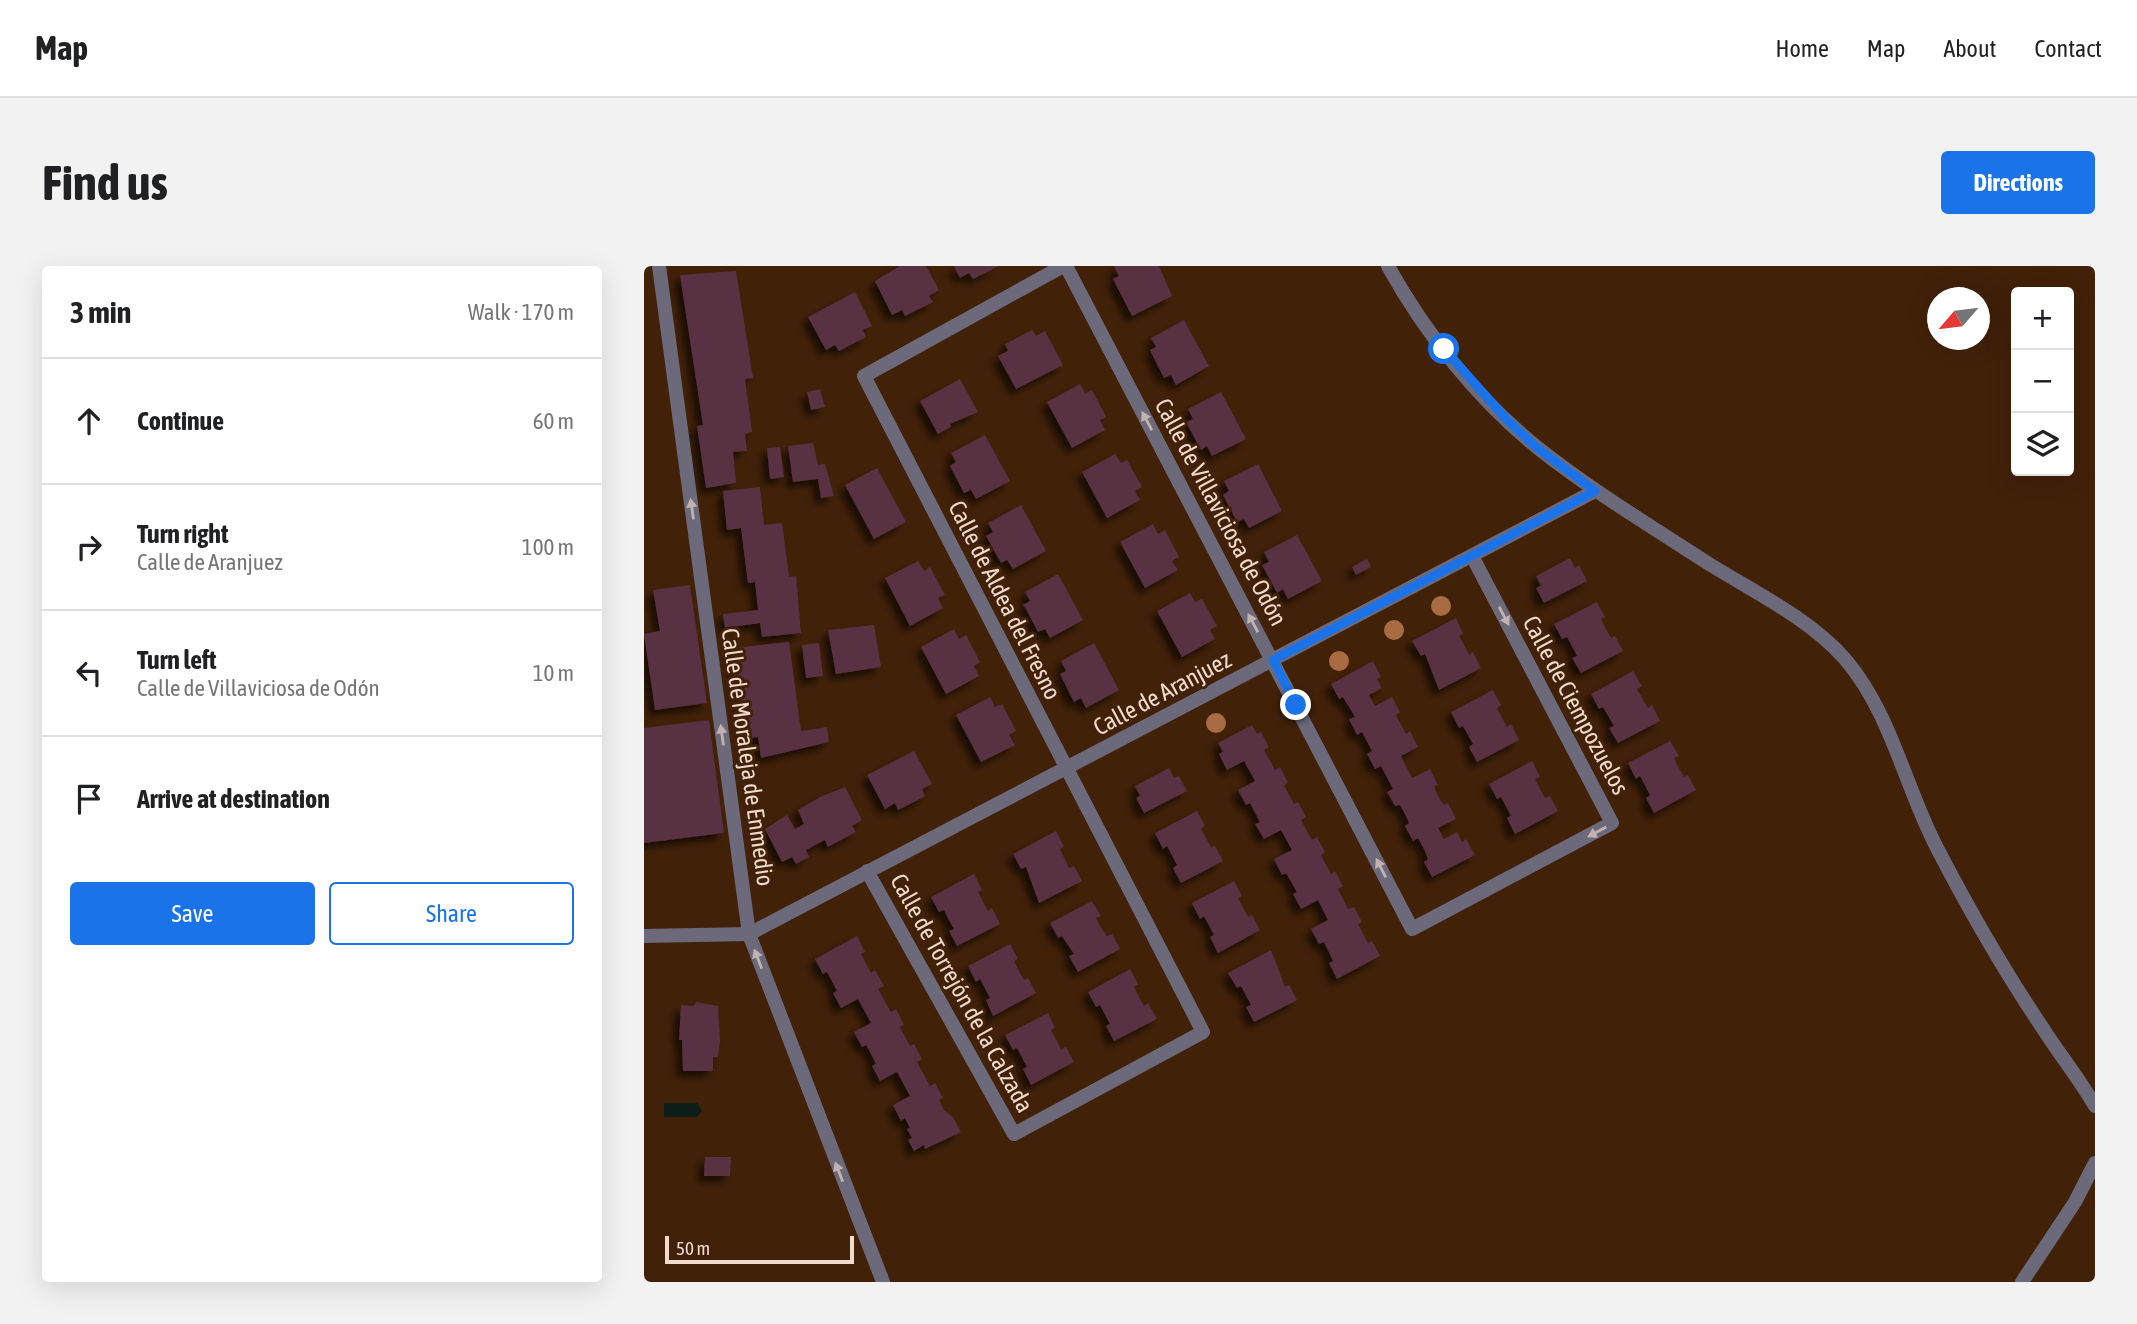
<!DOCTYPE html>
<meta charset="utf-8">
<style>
body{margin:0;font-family:"Asap Condensed",sans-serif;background:#f2f2f2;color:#202124}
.controls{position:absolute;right:21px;top:21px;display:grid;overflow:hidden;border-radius:7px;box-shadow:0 7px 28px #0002}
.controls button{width:63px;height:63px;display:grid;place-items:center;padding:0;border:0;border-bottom:2px solid #e0e0e0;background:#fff;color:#202124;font:35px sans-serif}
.compass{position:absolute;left:1283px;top:21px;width:63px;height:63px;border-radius:50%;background:#fff;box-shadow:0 7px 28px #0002;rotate:242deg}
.scale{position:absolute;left:21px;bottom:18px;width:189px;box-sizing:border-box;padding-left:7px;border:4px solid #f1dbce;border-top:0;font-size:19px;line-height:24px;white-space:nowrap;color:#f1dbce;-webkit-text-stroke:5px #412108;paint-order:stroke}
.stop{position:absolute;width:21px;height:21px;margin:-16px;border:5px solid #1a73e8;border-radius:50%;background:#fff}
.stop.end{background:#1a73e8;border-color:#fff;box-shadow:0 2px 7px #0008}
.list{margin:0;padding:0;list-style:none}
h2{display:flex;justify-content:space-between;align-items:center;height:91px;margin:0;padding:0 28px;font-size:30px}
h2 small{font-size:23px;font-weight:400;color:#757577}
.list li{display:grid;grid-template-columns:46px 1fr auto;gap:21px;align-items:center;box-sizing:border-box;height:126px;padding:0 28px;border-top:2px solid #e0e0e0}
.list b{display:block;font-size:26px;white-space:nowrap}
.list p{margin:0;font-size:23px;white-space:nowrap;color:#757577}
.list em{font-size:23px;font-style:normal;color:#757577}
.actions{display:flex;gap:14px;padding:21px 28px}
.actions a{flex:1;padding:16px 0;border:2px solid #1a73e8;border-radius:7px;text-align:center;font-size:24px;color:#1a73e8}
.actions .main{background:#1a73e8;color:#fff}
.icon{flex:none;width:38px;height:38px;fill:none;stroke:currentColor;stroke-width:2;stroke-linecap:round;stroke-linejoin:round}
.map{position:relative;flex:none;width:1451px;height:1016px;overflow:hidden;border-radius:7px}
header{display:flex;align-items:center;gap:42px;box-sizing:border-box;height:98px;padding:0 35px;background:#fff;border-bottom:2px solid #e0e0e0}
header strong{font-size:33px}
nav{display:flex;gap:38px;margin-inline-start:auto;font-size:24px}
.intro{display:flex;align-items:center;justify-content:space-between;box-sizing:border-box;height:168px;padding:0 42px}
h1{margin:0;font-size:49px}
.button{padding:18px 32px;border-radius:7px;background:#1a73e8;color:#fff;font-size:24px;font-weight:700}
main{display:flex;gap:42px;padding:0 42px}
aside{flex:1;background:#fff;border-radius:7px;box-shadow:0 7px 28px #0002}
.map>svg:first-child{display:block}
.water{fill:#0d1e19}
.building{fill:#583142;filter:url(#shadow)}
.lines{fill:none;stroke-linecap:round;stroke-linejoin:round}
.street{stroke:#6c697b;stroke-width:14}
.tree{fill:#a96c42}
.oneway{fill:#c2b3b1}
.route{stroke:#1a73e8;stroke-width:9}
.labels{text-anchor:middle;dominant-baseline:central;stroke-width:6;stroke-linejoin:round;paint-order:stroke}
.street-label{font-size:24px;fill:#f1dbce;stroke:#412108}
</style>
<header>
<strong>Map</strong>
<nav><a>Home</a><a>Map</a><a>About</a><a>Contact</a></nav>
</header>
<div class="intro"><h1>Find us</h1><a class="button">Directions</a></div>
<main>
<aside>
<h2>3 min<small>Walk · 170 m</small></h2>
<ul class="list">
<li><svg class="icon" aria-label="ahead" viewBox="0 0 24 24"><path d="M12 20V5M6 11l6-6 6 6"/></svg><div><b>Continue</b></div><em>60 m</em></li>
<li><svg class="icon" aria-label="right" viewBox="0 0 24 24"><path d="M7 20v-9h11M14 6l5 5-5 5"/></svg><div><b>Turn right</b><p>Calle de Aranjuez</p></div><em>100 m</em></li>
<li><svg class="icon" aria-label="left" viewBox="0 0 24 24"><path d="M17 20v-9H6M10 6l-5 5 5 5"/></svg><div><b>Turn left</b><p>Calle de Villaviciosa de Odón</p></div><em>10 m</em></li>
<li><svg class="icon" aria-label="arrive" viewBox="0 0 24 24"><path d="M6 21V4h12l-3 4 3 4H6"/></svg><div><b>Arrive at destination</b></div></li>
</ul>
<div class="actions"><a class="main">Save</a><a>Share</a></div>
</aside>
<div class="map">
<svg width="1451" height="1016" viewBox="0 0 1451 1016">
<defs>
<filter id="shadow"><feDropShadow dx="-6" dy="6" stdDeviation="3.5" flood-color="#0009"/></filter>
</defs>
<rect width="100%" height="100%" fill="#412108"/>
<path class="water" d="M 20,837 L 53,837 L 58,845 L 53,851 L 20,851 Z"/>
<g class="building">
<path d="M 256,0 L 282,0 L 295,24 L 285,30 L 289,36 L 261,50 L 258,44 L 248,49 L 231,15 Z"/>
<path d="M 310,0 L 355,0 L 329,13 L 325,7 L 316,12 Z"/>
<path d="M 470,0 L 515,0 L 528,30 L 488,50 L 469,13 L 475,10 Z"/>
<path d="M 92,5 L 109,112 L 101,113 L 108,166 L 101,168 L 103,185 L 89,186 L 92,217 L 62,222 L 53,160 L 59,159 L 36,9 Z"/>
<path d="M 211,26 L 228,60 L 219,64 L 222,71 L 195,85 L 191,79 L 182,84 L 164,51 Z"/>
<path d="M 540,54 L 565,100 L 532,119 L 527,109 L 520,112 L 506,84 L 512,81 L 507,72 Z"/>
<path d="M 388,64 L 392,70 L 401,65 L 419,99 L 372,123 L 354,90 L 364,85 L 361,78 Z"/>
<path d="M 316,113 L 334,146 L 306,158 L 307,161 L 294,168 L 276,135 Z"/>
<path d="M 436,118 L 441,127 L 448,124 L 456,139 L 462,151 L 456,154 L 461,164 L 428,182 L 403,136 Z"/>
<path d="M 176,123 L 181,141 L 167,144 L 163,126 Z"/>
<path d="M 577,126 L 602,173 L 568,190 L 563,180 L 557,184 L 542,156 L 549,153 L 544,143 Z"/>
<path d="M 341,169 L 366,215 L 332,233 L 327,224 L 320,227 L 306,200 L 312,196 L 307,187 Z"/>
<path d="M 169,177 L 174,199 L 181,198 L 190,230 L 177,232 L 174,213 L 149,216 L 144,180 Z"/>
<path d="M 136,181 L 140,211 L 126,213 L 123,182 Z"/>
<path d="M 471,188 L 477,197 L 483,194 L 498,221 L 491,225 L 496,234 L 463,252 L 438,206 Z"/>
<path d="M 614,198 L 638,245 L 605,262 L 600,253 L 593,256 L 579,229 L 585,225 L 580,215 Z"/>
<path d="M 233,202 L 262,256 L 230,273 L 201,219 Z"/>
<path d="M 116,221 L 120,259 L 138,257 L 145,311 L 152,310 L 157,367 L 118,371 L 116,357 L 81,362 L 79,348 L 114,344 L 111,316 L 104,317 L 97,262 L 83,264 L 79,225 Z"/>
<path d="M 377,239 L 402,285 L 369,303 L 363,294 L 357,297 L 342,270 L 349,266 L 344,257 Z"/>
<path d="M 509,258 L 514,268 L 521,264 L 533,287 L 535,291 L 528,295 L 534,304 L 501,322 L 476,276 Z"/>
<path d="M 653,269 L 678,315 L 644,333 L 639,323 L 633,327 L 618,299 L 625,296 L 620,286 Z"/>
<path d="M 926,292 L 931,302 L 935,299 L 943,315 L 900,337 L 892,322 L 897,320 L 892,310 Z"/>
<path d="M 723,293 L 727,301 L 712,309 L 708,301 Z"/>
<path d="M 274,295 L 280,305 L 286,301 L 301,329 L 294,332 L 299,342 L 266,360 L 241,312 Z"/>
<path d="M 414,308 L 439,354 L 406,372 L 401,363 L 394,366 L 382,343 L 379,339 L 386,335 L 381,326 Z"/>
<path d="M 46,319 L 63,437 L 11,444 L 0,368 L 16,365 L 9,324 Z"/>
<path d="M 546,327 L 551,336 L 558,333 L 573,360 L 566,364 L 571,373 L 538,391 L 513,345 Z"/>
<path d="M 953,336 L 961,351 L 957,353 L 962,363 L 967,372 L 971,370 L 979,385 L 937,407 L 928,392 L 933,390 L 928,380 L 923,371 L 918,373 L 910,358 Z"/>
<path d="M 812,352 L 819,368 L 815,370 L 820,379 L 825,389 L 829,386 L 837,402 L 795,424 L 781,388 L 777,390 L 768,375 Z"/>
<path d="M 230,359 L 237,401 L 192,408 L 184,364 Z"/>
<path d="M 310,363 L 315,373 L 322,369 L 336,396 L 330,400 L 335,410 L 302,428 L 277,381 Z"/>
<path d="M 145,376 L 157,465 L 183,461 L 185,476 L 117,492 L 114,471 L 101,473 L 88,382 Z"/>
<path d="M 175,377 L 179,410 L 162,412 L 158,379 Z"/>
<path d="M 450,377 L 475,424 L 442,442 L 437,432 L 430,436 L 416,408 L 422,405 L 417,395 Z"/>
<path d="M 729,395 L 737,411 L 733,413 L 738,422 L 725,429 L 731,440 L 748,431 L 756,446 L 752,449 L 762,468 L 766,465 L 774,481 L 757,490 L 768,512 L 786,503 L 794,519 L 790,520 L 794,530 L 800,539 L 804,537 L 812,553 L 794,562 L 800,573 L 813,566 L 818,576 L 822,573 L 831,589 L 788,611 L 780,596 L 784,593 L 780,583 L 774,572 L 769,575 L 761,560 L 765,557 L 761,548 L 756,539 L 751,540 L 743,526 L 749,523 L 737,500 L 731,503 L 723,488 L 728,485 L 718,466 L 713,469 L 705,453 L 711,451 L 699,431 L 695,433 L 687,418 Z"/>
<path d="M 989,405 L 998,420 L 993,423 L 1004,442 L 1008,439 L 1016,455 L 974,477 L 965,462 L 970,460 L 959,441 L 955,443 L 947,428 Z"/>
<path d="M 849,424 L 857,439 L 853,442 L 863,461 L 867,458 L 875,474 L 833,496 L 825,481 L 829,478 L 819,460 L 815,462 L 807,446 Z"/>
<path d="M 346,431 L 351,441 L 358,438 L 372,465 L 365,469 L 371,479 L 337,496 L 312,449 Z"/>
<path d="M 65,454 L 80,567 L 0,577 L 0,462 Z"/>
<path d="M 608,459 L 613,468 L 617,466 L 625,481 L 620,484 L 631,504 L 636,501 L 644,517 L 640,519 L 650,538 L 654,536 L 662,551 L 657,554 L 668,574 L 673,571 L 681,586 L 677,589 L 687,608 L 691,605 L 699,620 L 694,623 L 704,643 L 710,641 L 718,656 L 714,658 L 724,677 L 728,675 L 736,690 L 693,713 L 685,697 L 689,695 L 680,676 L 675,678 L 667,663 L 684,654 L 674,634 L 657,643 L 649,628 L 653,626 L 642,607 L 638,609 L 630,593 L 648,584 L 637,564 L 620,573 L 611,558 L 616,556 L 606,537 L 602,539 L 594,524 L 611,515 L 600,495 L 583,504 L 575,488 L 579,486 L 574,477 Z"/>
<path d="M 1026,475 L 1035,490 L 1030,492 L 1035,502 L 1040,511 L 1044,509 L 1052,524 L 1010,547 L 1002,532 L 1006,529 L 996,510 L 992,513 L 984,497 Z"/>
<path d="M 270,485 L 288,518 L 278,523 L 281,530 L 268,537 L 254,544 L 251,537 L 241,543 L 223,509 Z"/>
<path d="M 888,495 L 896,511 L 891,513 L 901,532 L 906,530 L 914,545 L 871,568 L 863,552 L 867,550 L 857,531 L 853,533 L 845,518 Z"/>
<path d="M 525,502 L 530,512 L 535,510 L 543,525 L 500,547 L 492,532 L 496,530 L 491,520 Z"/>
<path d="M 201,521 L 218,554 L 208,560 L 212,566 L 184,581 L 181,574 L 162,584 L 165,591 L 152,598 L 148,591 L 138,596 L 121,563 L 143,549 L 151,563 L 160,558 L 154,544 L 176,531 Z"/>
<path d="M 553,545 L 561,560 L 557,563 L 567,581 L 571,580 L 579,595 L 537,617 L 529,602 L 533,599 L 523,580 L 519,583 L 511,567 Z"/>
<path d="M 412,565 L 420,581 L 416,583 L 425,602 L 430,600 L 438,615 L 395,637 L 382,601 L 377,603 L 369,588 Z"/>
<path d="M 330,608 L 338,624 L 334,626 L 344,645 L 348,642 L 356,658 L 313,680 L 305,665 L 310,663 L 305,654 L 300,644 L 295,646 L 287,631 Z"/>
<path d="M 590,615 L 598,630 L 594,632 L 604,651 L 608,649 L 616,664 L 574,687 L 566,671 L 570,669 L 560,650 L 556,653 L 548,637 Z"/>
<path d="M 448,635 L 457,650 L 452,652 L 457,662 L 463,670 L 468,668 L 476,683 L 434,706 L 425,690 L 430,688 L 418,670 L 414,672 L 406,657 Z"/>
<path d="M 213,670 L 221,686 L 217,688 L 227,707 L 231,704 L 240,720 L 234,723 L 247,746 L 252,743 L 260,759 L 256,761 L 266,780 L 270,778 L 278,793 L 273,796 L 286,820 L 291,817 L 299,832 L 295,834 L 300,844 L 309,851 L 317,866 L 281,883 L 280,879 L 270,885 L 264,874 L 268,872 L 263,863 L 266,862 L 261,852 L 257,855 L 249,839 L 266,830 L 253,806 L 236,815 L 228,800 L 232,798 L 227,788 L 222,779 L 218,781 L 210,766 L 227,757 L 214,733 L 197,742 L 189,727 L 193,725 L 183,706 L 179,708 L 171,693 Z"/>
<path d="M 366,678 L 374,693 L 370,695 L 375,705 L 380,714 L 384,712 L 392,727 L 349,750 L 342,734 L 346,732 L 336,713 L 332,716 L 324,700 Z"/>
<path d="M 627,684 L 641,721 L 645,719 L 653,734 L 610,756 L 602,741 L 607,739 L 597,720 L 593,722 L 584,707 Z"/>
<path d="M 486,703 L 494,718 L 490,721 L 495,731 L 500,740 L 504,737 L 513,753 L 470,775 L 462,760 L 466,758 L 456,739 L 452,741 L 444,726 Z"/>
<path d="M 52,736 L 74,740 L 76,774 L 74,791 L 69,791 L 69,805 L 39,805 L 38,774 L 35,774 L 37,739 L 50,740 Z"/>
<path d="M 404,747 L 411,762 L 407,764 L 417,783 L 422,781 L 430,796 L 387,819 L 379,803 L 383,801 L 373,782 L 369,784 L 361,769 Z"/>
<path d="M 61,891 L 87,891 L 86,910 L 60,910 Z"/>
</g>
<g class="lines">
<g class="street">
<path d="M 15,0 L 105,668 L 239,1016"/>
<path d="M 422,0 L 768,663 L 968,557 L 828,290"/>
<path d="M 744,0 C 781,67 834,134 894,182 C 947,224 1005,259 1062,296 C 1108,325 1165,352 1201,393 C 1246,445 1261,520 1292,580 C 1324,642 1359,703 1398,761 C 1415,788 1435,812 1451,840"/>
<path d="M 223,605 L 370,868 L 559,766 L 220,110 L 419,0"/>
<path d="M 0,670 L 105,668 L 951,225"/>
<path d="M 1378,1016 L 1431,936 L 1451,897"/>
</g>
</g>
<g class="tree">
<circle cx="797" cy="340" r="10"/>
<circle cx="750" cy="364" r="10"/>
<circle cx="695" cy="395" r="10"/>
<circle cx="572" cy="457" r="10"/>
</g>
<defs><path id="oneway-solid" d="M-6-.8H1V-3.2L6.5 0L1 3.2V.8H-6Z" transform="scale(1.75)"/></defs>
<g class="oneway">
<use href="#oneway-solid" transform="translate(503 155) rotate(-118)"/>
<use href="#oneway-solid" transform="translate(48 243) rotate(-98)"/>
<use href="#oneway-solid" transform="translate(860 350) rotate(62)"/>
<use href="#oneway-solid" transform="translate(609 357) rotate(-118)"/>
<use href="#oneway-solid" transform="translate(78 469) rotate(-98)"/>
<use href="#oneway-solid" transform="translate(953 566) rotate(152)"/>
<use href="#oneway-solid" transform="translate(737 602) rotate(-117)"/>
<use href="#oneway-solid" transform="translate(114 693) rotate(-111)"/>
<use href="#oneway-solid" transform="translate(195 906) rotate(-111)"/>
</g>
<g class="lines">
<path class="route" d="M 652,439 L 629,394 L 951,225 L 892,181 L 864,155 L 800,83"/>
</g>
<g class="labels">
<g class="street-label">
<text transform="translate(577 246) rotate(62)">Calle de Villaviciosa de Odón</text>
<text transform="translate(361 334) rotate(63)">Calle de Aldea del Fresno</text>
<text transform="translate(518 427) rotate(-28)">Calle de Aranjuez</text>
<text transform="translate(932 439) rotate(62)">Calle de Ciempozuelos</text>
<text transform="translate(104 491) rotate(82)">Calle de Moraleja de Enmedio</text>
<text transform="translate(318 727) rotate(61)">Calle de Torrejón de la Calzada</text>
</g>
</g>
</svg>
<div class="controls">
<button>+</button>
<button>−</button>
<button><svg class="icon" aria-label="layers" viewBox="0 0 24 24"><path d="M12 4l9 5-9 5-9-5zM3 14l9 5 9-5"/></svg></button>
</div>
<svg class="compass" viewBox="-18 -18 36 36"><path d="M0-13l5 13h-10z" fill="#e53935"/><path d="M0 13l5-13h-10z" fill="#757577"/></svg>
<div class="scale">50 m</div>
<div class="stop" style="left:800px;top:83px"></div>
<div class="stop end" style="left:652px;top:439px"></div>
</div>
</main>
